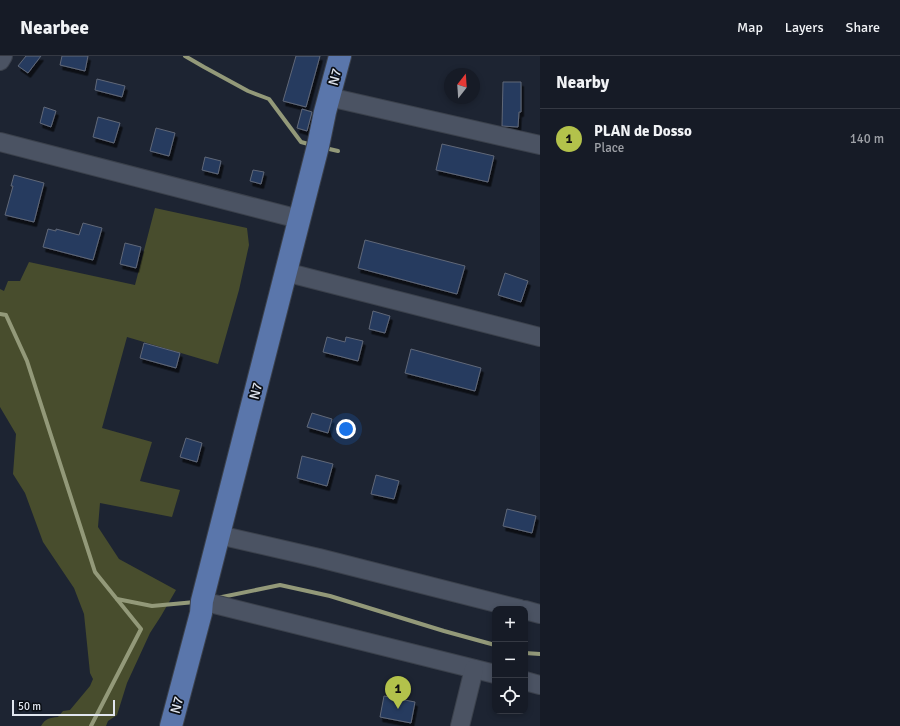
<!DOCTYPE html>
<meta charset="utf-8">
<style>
body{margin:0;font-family:Signika,sans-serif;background:#232832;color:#f1f3f6}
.controls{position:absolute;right:12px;bottom:12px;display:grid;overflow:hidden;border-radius:8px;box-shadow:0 2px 6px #0003}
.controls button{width:36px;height:36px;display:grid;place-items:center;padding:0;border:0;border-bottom:1px solid #353943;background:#161b26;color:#f1f3f6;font:20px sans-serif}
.compass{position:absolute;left:444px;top:12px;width:36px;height:36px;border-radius:50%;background:#161b26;box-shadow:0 2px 6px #0003;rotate:17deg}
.scale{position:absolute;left:12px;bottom:10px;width:103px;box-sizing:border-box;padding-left:4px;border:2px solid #e1e6ef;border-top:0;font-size:11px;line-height:14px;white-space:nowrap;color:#e1e6ef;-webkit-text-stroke:3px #0a0e14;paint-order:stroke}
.you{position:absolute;left:346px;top:373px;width:14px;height:14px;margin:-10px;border:3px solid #fff;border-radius:50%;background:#1a73e8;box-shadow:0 0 0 6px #1a73e833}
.badge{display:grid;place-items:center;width:26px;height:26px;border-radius:50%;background:#b3c24b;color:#111;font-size:13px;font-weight:700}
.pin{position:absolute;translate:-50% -33px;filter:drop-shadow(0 1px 2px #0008)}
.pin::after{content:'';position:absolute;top:21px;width:14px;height:12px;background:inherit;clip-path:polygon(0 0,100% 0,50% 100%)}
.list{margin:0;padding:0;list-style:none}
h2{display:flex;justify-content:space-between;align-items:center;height:52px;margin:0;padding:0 16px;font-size:17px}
h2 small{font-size:13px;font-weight:400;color:#9ea1a7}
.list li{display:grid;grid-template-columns:26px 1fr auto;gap:12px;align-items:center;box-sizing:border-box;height:60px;padding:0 16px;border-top:1px solid #353943}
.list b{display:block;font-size:15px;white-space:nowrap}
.list p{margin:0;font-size:13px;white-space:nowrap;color:#9ea1a7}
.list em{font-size:13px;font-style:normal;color:#9ea1a7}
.icon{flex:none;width:22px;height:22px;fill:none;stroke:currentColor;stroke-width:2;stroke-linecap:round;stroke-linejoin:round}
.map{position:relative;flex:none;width:540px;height:670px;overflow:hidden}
header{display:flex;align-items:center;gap:24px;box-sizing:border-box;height:56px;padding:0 20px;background:#161b26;border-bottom:1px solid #353943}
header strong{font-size:19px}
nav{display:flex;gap:22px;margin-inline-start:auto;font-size:14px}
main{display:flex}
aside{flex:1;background:#161b26}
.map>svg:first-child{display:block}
.green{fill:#484d2d}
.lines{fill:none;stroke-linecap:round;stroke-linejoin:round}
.stream{stroke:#939979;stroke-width:4}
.building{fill:#263a5f;stroke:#606878;filter:url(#shadow)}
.minor-casing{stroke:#3b414c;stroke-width:20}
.major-casing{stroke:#3b414c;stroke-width:24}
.minor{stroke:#4b5363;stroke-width:18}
.major{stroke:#5a76ab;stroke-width:22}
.labels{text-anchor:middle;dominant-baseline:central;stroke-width:3.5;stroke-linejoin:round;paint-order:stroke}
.street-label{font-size:14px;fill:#e1e6ef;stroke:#0a0e14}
</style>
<header>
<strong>Nearbee</strong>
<nav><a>Map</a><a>Layers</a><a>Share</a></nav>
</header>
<main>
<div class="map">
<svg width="540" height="670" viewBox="0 0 540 670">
<defs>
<filter id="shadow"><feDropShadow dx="2.5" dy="4.5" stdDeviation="0" flood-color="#0009"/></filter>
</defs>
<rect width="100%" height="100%" fill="#1d2432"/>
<path class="green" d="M 155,152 L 247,172 L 249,189 L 239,234 L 218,308 L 127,281 L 102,372 L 152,386 L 140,425 L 180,434 L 172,461 L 100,447 L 98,471 L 119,503 L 176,534 L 161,560 L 150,577 L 127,627 L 117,659 L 108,665 L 106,670 L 41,670 C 46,662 49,662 58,661 L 63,655 L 70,654 L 90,630 L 93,623 L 90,617 L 84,558 L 74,532 L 43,486 L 25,437 L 13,418 L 16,378 L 0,351 L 0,233 L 4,235 L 8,225 L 20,225 L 29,206 L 135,229 Z"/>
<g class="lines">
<g class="stream">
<path d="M 185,0 L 204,11 L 248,35 L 269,43 L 301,86 L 312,89"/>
<path d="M 325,92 L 338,95"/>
<path d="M 0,258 L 6,259 L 27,305 L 95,516 L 141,573 L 91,670"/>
<path d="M 217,542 L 280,529 L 330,540 L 444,575 L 495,589"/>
<path d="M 117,543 L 152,550 L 195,546"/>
<path d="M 525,597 L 540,598"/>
</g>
</g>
<g class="building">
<path d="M 26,0 L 41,0 L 28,17 L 18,10 Z"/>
<path d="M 62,0 L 88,0 L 85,15 L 60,9 Z"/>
<path d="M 296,0 L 320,0 L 306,51 L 283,45 Z"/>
<path d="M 97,23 L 125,30 L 122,41 L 95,34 Z"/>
<path d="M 503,26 L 521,26 L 521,56 L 519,56 L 518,71 L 502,70 Z"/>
<path d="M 44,51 L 56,55 L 51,71 L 40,67 Z"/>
<path d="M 302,53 L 312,56 L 307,75 L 297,72 Z"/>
<path d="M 98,61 L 120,67 L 114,87 L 93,81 Z"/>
<path d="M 156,72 L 175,77 L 169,100 L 150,95 Z"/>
<path d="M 442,88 L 494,100 L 488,126 L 436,114 Z"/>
<path d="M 205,101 L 221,105 L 218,118 L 202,114 Z"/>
<path d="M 253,114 L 264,116 L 261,128 L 250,125 Z"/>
<path d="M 14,119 L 44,127 L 34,166 L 5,159 L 13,130 L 11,130 Z"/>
<path d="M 83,167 L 102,172 L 93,204 L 43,191 L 48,173 L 56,175 L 56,173 L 79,179 Z"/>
<path d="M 365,184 L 465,210 L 457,238 L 358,212 Z"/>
<path d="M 125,187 L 141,191 L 136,212 L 120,208 Z"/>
<path d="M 505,217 L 528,225 L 521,246 L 498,239 Z"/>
<path d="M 373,255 L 390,260 L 385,277 L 369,273 Z"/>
<path d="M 327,281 L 345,286 L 346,281 L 363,285 L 358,305 L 323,296 Z"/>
<path d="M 144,287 L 180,297 L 176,312 L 140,302 Z"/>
<path d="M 411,293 L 481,312 L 475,335 L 405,317 Z"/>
<path d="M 312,357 L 332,363 L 328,377 L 307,371 Z"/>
<path d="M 186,382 L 202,387 L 197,406 L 180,401 Z"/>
<path d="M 302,400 L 333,408 L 327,430 L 297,422 Z"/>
<path d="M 376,419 L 399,425 L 394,443 L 371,438 Z"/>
<path d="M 507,453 L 536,460 L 532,477 L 503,470 Z"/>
<path d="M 384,640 L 415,646 L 411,667 L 380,661 Z"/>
</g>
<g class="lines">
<defs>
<g id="minor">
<path d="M 0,5 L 3,0"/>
<path d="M 329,41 L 540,89"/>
<path d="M 0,86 L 299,163"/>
<path d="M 285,216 L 540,281"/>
<path d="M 219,479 L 319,502 L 520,553"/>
<path d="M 202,545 L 495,618"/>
<path d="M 525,554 L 540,558"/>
<path d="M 525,625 L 540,629"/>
<path d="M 460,670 L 474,613"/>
</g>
<path id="major" d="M 171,670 L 201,557 L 202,545 L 318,90 L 325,56 L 340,0"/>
</defs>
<use href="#minor" class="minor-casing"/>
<use href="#major" class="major-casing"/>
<use href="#minor" class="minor"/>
<use href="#major" class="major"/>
</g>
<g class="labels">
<g class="street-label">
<text transform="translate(335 21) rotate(-75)">N7</text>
<text transform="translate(256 335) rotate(-76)">N7</text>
<text transform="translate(177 649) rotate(-75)">N7</text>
</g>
</g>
</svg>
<div class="controls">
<button>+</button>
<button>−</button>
<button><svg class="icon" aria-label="locate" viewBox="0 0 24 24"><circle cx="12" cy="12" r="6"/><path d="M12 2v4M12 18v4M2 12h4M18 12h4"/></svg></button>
</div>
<svg class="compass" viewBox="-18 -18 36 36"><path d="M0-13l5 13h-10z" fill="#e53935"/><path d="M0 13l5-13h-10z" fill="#9ea1a7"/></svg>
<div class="scale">50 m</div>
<div class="you"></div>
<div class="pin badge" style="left:398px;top:653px">1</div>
</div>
<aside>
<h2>Nearby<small></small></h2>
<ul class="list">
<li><span class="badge">1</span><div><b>PLAN de Dosso</b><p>Place</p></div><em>140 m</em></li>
</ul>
</aside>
</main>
